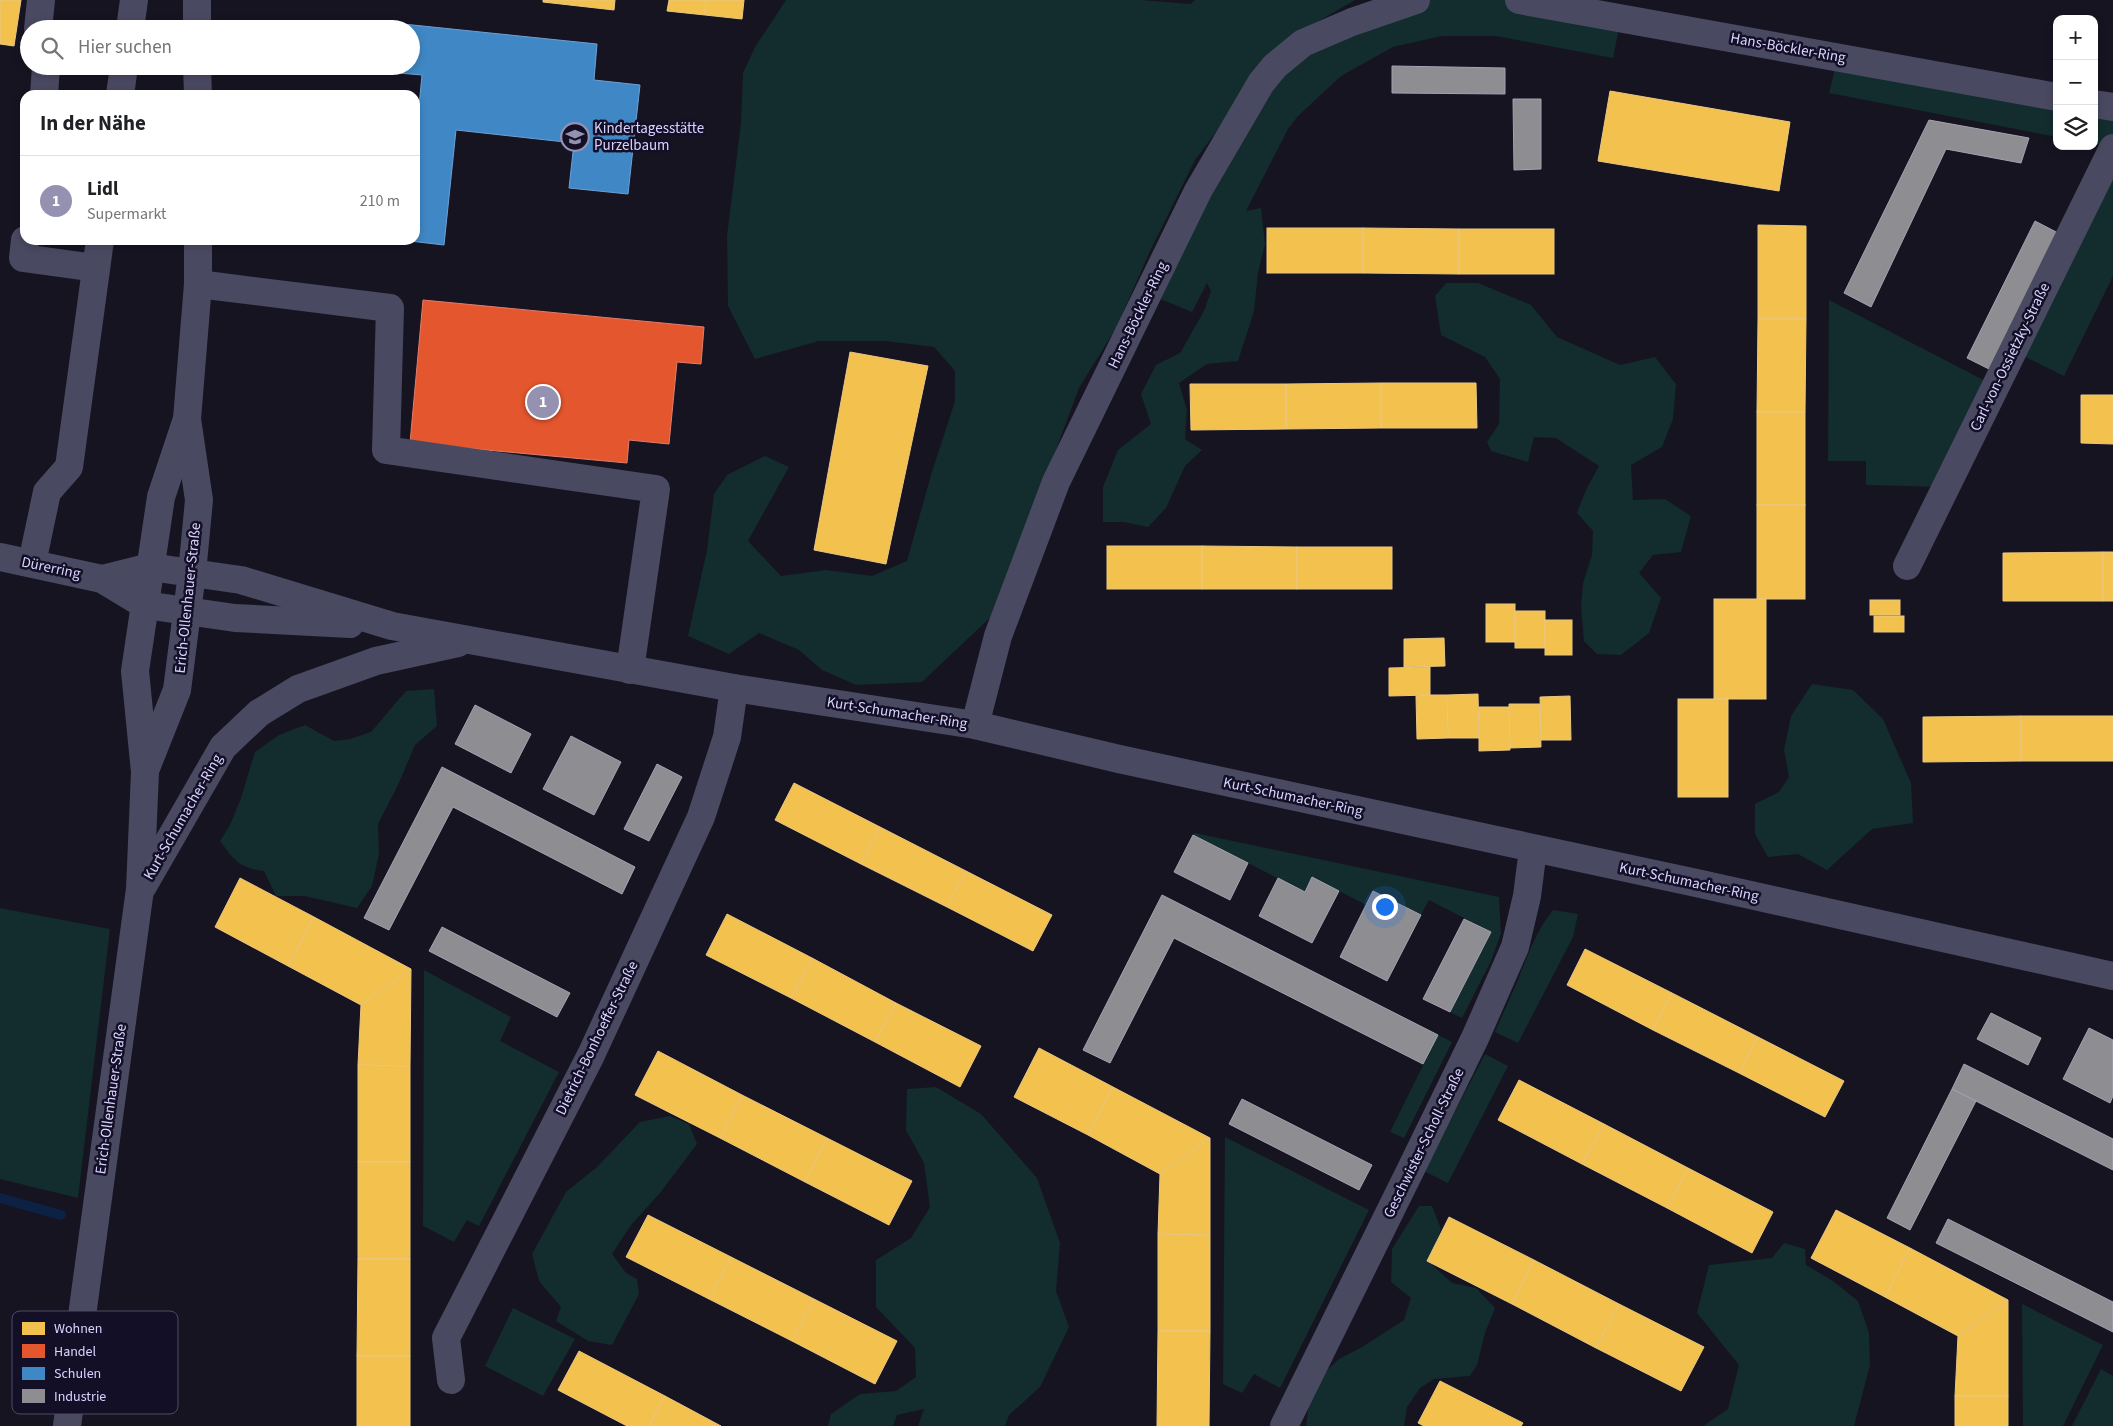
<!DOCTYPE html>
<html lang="de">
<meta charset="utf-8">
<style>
body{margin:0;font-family:"Source Sans 3",sans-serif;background:#f2f2f2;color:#202124}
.controls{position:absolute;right:15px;top:15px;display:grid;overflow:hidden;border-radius:10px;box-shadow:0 2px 8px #0003}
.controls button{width:45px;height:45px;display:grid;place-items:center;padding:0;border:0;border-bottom:1px solid #e0e0e0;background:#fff;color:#202124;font:25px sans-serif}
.you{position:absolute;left:1384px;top:906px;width:18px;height:18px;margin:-12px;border:4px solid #fff;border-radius:50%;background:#1a73e8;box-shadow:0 0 0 8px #1a73e833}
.badge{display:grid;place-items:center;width:32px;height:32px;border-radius:50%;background:#9591b1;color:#fff;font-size:16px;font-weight:700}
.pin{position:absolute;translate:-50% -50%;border:2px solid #fff;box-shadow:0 1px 5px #0006}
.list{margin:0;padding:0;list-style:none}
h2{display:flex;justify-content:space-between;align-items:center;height:65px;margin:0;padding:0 20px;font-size:21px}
h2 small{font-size:16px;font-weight:400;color:#757577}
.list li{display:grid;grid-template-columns:32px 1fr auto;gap:15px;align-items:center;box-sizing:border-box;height:90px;padding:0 20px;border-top:1px solid #e0e0e0}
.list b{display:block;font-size:19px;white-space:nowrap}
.list p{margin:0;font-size:16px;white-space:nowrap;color:#757577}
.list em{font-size:16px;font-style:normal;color:#757577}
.icon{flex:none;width:28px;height:28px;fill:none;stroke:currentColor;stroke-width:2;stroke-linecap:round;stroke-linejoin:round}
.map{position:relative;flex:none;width:2113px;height:1426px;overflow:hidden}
.search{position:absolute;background:#fff;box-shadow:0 2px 8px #0003;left:20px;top:20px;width:400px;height:55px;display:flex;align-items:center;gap:12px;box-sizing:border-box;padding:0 18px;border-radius:28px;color:#757577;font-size:19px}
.panel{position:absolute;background:#fff;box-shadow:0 2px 8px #0003;left:20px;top:90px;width:400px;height:155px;border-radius:15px}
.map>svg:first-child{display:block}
.green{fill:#132c2d}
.homes{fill:#f2c14e;stroke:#eac783}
.shops{fill:#e4572e;stroke:#e17c6d}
.schools{fill:#3f88c5;stroke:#6d9fd6}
.industry{fill:#8d8d92;stroke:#a4a2b3}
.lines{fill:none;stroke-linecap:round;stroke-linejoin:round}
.stream{stroke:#0d2144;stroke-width:10}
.minor{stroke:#4a4962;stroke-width:28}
.labels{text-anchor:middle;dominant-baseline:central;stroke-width:5;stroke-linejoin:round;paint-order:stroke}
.street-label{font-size:15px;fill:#d9d4ff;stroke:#130f26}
.poi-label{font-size:15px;fill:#d9d4ff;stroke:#130f26;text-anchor:start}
.key{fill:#130f26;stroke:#4e4a67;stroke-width:1}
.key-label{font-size:14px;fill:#d9d4ff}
</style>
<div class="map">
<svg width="2113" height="1426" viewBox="0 0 2113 1426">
<rect width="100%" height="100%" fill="#161421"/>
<g class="green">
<path d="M 786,0 L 1141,0 L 1191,4 L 1195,0 L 1355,0 L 1291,37 L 1261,62 L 1228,116 L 1195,160 L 1150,251 L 1116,328 L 1079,388 L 995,613 L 922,682 L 856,685 L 822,670 L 799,650 L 759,633 L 729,654 L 688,636 L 707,550 L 714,494 L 727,475 L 765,456 L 789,467 L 748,541 L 781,576 L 826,570 L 872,576 L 907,561 L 931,475 L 955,401 L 955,371 L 934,347 L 885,341 L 819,341 L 755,359 L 728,306 L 727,236 L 741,123 L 743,73 L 755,47 Z"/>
<path d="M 1416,0 L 1519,0 L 1621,18 L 1613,58 L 1496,36 L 1442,36 L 1393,47 L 1341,76 L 1298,116 L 1288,129 L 1246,211 L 1261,208 L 1265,244 L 1258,273 L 1254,311 L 1238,361 L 1207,364 L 1179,383 L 1187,410 L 1185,439 L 1202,450 L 1185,466 L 1166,508 L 1148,527 L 1124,522 L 1103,522 L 1103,487 L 1118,450 L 1151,424 L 1141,394 L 1156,365 L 1180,353 L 1204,311 L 1211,291 L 1207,283 L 1192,312 L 1148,294 L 1275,66 Z"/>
<path d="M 1838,56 L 2057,97 L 2057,137 L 1829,93 Z"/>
<path d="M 2094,104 L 2113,107 L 2113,147 L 2094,144 Z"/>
<path d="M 2113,148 L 2113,276 L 2064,376 L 2013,351 Z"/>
<path d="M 1446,283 L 1478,283 L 1531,305 L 1557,337 L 1620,365 L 1655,357 L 1676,384 L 1673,419 L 1662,447 L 1631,465 L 1633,500 L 1665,499 L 1691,516 L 1681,552 L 1653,555 L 1639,573 L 1661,598 L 1649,633 L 1621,655 L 1597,654 L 1584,641 L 1581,606 L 1583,583 L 1592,555 L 1593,531 L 1577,513 L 1586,490 L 1599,466 L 1556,438 L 1534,437 L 1528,462 L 1491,451 L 1487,442 L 1499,424 L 1500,379 L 1485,357 L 1441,335 L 1435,296 Z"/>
<path d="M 1829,300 L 1995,386 L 1946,487 L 1866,485 L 1866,461 L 1828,461 Z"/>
<path d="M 1812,684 L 1853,690 L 1883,719 L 1911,783 L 1913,823 L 1872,829 L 1827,870 L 1798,854 L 1768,857 L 1755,834 L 1755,804 L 1779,792 L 1789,777 L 1784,750 L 1791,716 Z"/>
<path d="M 434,689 L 437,726 L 415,745 L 398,785 L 378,824 L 379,854 L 372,886 L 357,908 L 304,896 L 276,896 L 264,871 C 239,868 234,860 220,841 L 230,825 L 241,798 L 255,752 L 279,735 L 305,725 L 334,741 L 350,739 L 371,732 L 406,691 Z"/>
<path d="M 1195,833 L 1499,897 L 1501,933 L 1491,961 L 1462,1018 L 1450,1012 L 1491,932 L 1429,900 L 1421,915 L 1373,891 L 1366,905 L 1312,877 L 1305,892 L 1193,835 Z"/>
<path d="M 0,908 L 110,929 L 78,1198 L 0,1179 Z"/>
<path d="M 1553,910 L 1578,914 L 1573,937 L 1518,1043 L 1495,1032 C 1502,1015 1510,999 1517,982 C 1528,956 1535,932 1553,910 Z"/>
<path d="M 424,970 L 511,1017 L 500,1041 L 559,1072 L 479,1226 L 467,1220 L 454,1242 L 423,1226 Z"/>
<path d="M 1438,1035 L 1452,1042 L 1404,1138 L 1390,1132 Z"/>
<path d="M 1485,1054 L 1508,1066 L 1448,1183 L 1424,1171 Z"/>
<path d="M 936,1087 L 981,1114 L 1037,1178 L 1060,1243 L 1056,1291 L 1069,1327 L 1040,1387 L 1009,1415 L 1005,1426 L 918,1426 L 924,1409 L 897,1415 L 893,1426 L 828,1426 L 831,1414 L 860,1394 L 896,1391 L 916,1377 L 915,1348 L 876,1307 L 876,1260 L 911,1238 L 930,1207 L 924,1163 L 906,1130 L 907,1089 Z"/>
<path d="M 670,1116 L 689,1124 L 697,1144 L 660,1193 L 631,1225 L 612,1254 L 626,1273 L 637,1279 L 639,1294 L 612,1345 L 588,1341 L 556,1321 L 561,1307 L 539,1281 L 532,1254 L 566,1192 L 597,1167 L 640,1122 Z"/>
<path d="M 1225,1137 L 1369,1210 L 1280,1388 L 1254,1374 L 1242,1393 L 1223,1384 Z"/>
<path d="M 1419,1206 L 1432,1206 L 1441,1229 L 1429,1262 L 1452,1283 L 1476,1288 L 1495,1308 L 1485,1333 L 1477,1365 L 1470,1376 L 1434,1379 L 1420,1388 L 1407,1407 L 1404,1426 L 1306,1426 L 1311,1385 L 1339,1359 L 1362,1347 L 1404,1320 L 1411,1298 L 1391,1282 L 1392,1249 Z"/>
<path d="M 1784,1243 L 1805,1249 L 1806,1265 L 1833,1281 L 1858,1301 L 1869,1333 L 1870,1365 L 1854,1426 L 1703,1426 L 1728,1409 L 1739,1365 L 1697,1313 L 1709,1265 L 1772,1258 Z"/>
<path d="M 2022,1304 L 2103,1345 L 2063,1426 L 2023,1426 Z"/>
<path d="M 513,1308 L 575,1339 L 543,1396 L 485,1366 Z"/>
<path d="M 2101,1369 L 2113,1376 L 2113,1426 L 2072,1426 Z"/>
</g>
<g class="homes">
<path d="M 0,0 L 21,0 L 14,46 L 0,44 Z"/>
<path d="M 543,0 L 615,0 L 614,10 L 543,2 Z"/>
<path d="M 669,0 L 706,0 L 705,15 L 667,11 Z"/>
<path d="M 706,0 L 744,0 L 742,19 L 705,15 Z"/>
<path d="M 1610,91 L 1790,122 L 1779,191 L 1598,161 Z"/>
<path d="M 1758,225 L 1806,226 L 1806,319 L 1758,319 Z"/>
<rect x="1267" y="228" width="96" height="45"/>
<path d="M 1363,228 L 1459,229 L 1459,274 L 1363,273 Z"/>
<rect x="1459" y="229" width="95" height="45"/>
<path d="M 1758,319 L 1806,319 L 1805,412 L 1757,412 Z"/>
<path d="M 850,352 L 928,366 L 886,564 L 814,550 Z"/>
<path d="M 1381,383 L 1476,383 L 1477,428 L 1381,428 Z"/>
<path d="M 1381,383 L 1381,428 L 1286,429 L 1286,384 Z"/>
<path d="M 1190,384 L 1286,384 L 1286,429 L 1191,430 Z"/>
<path d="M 2081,395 L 2113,395 L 2113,444 L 2081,443 Z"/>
<rect x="1757" y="412" width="48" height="93"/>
<rect x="1757" y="505" width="48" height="94"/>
<rect x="1107" y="546" width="95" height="43"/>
<path d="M 1202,546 L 1297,547 L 1297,589 L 1202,589 Z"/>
<rect x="1297" y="547" width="95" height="42"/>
<path d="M 2103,552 L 2103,601 L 2003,601 L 2003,553 Z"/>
<rect x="2103" y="552" width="10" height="49"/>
<rect x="1714" y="599" width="52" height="100"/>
<rect x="1870" y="600" width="30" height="15"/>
<rect x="1486" y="604" width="29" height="38"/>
<rect x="1515" y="611" width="30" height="37"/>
<rect x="1874" y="616" width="30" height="16"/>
<rect x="1545" y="620" width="27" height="35"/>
<path d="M 1444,638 L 1445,666 L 1404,667 L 1404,639 Z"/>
<path d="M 1430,667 L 1430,695 L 1389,696 L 1389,668 Z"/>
<path d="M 1478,694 L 1479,738 L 1448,738 L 1447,695 Z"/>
<path d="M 1430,695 L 1447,695 L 1448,738 L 1417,739 L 1416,696 Z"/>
<path d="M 1570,696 L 1571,740 L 1541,740 L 1540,697 Z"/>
<rect x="1678" y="699" width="50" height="98"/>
<path d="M 1509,704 L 1540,704 L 1541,747 L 1510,748 Z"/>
<path d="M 1479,707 L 1509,707 L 1510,750 L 1479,751 Z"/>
<path d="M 2021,716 L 2021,761 L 1923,762 L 1923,717 Z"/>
<rect x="2021" y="716" width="92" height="45"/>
<path d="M 794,783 L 880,827 L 861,864 L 775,820 Z"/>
<path d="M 880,827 L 966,871 L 947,907 L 861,864 Z"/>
<path d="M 966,871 L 1052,915 L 1033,951 L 947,907 Z"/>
<path d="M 240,878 L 314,917 L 288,966 L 215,927 Z"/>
<path d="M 727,914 L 812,958 L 791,998 L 706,955 Z"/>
<path d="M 314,917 L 411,969 L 361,1005 L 288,966 Z"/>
<path d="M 1585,949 L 1672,993 L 1653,1030 L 1567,985 Z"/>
<path d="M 812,958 L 896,1003 L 875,1042 L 791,998 Z"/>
<path d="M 411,969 L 410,1066 L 358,1065 L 361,1005 Z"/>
<path d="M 1672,993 L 1758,1037 L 1739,1073 L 1653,1030 Z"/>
<path d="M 896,1003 L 981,1046 L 960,1087 L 875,1042 Z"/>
<path d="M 1758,1037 L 1844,1081 L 1825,1117 L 1739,1073 Z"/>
<path d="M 1039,1048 L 1113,1087 L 1088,1135 L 1014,1097 Z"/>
<path d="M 658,1051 L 742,1095 L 720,1138 L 635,1095 Z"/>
<path d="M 358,1065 L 410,1066 L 410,1162 L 358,1162 Z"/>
<path d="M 1519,1080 L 1604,1124 L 1582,1164 L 1498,1120 Z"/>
<path d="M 1113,1087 L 1210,1138 L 1160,1174 L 1088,1135 Z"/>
<path d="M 742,1095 L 827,1138 L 805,1182 L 720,1138 Z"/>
<path d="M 1604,1124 L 1688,1168 L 1667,1208 L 1582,1164 Z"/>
<path d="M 827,1138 L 912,1181 L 889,1225 L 805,1182 Z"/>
<path d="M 1210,1138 L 1210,1235 L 1158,1234 L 1160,1174 Z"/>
<rect x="358" y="1162" width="52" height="97"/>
<path d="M 1688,1168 L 1773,1212 L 1752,1253 L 1667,1208 Z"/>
<path d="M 1836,1210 L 1910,1248 L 1885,1297 L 1811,1258 Z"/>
<path d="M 648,1215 L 731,1257 L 709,1299 L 626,1257 Z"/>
<path d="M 1449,1217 L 1534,1260 L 1512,1304 L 1427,1261 Z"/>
<path d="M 1158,1234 L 1210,1235 L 1210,1331 L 1158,1331 Z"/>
<path d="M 1910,1248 L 2008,1300 L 1958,1336 L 1885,1297 Z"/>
<path d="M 731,1257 L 814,1299 L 792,1341 L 709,1299 Z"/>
<path d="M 358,1259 L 410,1259 L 410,1356 L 357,1356 Z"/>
<path d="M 1534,1260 L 1619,1304 L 1596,1348 L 1512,1304 Z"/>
<path d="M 814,1299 L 897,1341 L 875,1384 L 792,1341 Z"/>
<path d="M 2008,1300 L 2008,1396 L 1955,1396 L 1958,1336 Z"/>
<path d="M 1619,1304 L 1704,1347 L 1681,1391 L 1596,1348 Z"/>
<path d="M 1158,1331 L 1210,1331 L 1209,1426 L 1157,1426 Z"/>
<path d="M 579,1351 L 665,1396 L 649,1426 L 627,1426 L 558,1390 Z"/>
<rect x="357" y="1356" width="53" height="70"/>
<path d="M 1440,1381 L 1523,1423 L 1521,1426 L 1424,1426 L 1418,1423 Z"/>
<path d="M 665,1396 L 721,1426 L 649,1426 Z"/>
<rect x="1955" y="1396" width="53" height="30"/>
</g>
<path class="shops" d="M 423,300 L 704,327 L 701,364 L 677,362 L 669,444 L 629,440 L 627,463 L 410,443 Z"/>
<path class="schools" d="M 403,24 L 597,44 L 594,80 L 640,85 L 628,194 L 569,188 L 574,143 L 456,130 L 444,245 L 401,240 L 415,240 L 415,147 L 422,75 L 398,73 L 398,66 L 411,66 L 411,29 L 402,29 Z"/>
<g class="industry">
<path d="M 1392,66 L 1505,68 L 1505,94 L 1392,93 Z"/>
<path d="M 1513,99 L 1541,99 L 1541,169 L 1514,170 Z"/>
<path d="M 1929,120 L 2029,138 L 2021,163 L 1946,149 L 1871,307 L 1844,293 Z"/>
<path d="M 2035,221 L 2060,234 L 1991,370 L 1967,358 Z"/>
<path d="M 475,705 L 531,734 L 511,773 L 455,744 Z"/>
<path d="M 571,736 L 621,762 L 594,815 L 543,789 Z"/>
<path d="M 657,764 L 682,777 L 649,841 L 624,829 Z"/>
<path d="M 442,767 L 635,867 L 622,894 L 453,807 L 389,930 L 364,918 Z"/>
<path d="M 1193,835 L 1248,863 L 1230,900 L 1174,872 Z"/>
<path d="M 1312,877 L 1339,891 L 1312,943 L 1259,916 L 1278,878 L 1305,892 Z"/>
<path d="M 1373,891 L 1421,915 L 1387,981 L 1340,957 Z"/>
<path d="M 1162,895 L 1438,1035 L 1423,1064 L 1174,938 L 1110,1063 L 1083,1050 Z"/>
<path d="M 1464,919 L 1491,932 L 1450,1012 L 1423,999 Z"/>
<path d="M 442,927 L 570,993 L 557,1017 L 429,951 Z"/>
<path d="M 1991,1013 L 2041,1038 L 2028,1065 L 1977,1039 Z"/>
<path d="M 2089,1028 L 2113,1040 L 2113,1096 L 2110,1103 L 2063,1079 Z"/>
<path d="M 1964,1064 L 2113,1139 L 2113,1170 L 1952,1089 Z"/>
<path d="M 1952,1089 L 1976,1101 L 1910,1230 L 1887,1218 Z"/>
<path d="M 1242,1099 L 1372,1165 L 1359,1190 L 1229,1124 Z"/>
<path d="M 1948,1219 L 2113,1302 L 2113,1332 L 1936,1243 Z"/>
</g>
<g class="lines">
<path class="stream" d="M 0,1198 L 61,1215"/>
<g class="minor">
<path d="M 197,0 L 197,29"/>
<path d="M 1519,0 L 2057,97"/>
<path d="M 38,29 L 41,0"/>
<path d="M 130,29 L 134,0"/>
<path d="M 197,66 L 198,95"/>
<path d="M 44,95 L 46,66"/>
<path d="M 120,95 L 124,66"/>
<path d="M 2094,104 L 2113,107"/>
<path d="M 25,240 L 23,258 L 96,268"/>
<path d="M 198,284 L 390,308 L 386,450 L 656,489 L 630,670"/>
<path d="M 0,557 L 102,579 L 145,605 L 235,618 L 350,624"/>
<path d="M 32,563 L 47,492 L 69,467 L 100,240"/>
<path d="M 1907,566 L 2113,148"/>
<path d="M 102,579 L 150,567 L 241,580 L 392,626 L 734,688 L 975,725 L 1119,759 L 1701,884 L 2113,976"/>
<path d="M 975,725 L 998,636 L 1056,482 L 1198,191 L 1261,83 L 1275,66 L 1303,43 L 1352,22 L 1416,0"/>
<path d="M 146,768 L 177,690 L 192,573 L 199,500 L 187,419 L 198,284 L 198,240"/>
<path d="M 143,886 L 223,747 L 259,713 L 298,689 L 376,661 L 458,643"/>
<path d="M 451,1380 L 446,1338 L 591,1055 L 701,817 L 727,737 L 734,688"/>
<path d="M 67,1426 L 140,889 L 145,772 L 135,671 L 161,497 L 187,419"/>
<path d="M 1284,1426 L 1411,1169 L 1475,1038 L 1515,947 L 1527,896 L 1533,849"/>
</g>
</g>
<defs>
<symbol id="school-ring" viewBox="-11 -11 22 22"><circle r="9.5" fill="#130f26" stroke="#9591b1" stroke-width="1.5"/><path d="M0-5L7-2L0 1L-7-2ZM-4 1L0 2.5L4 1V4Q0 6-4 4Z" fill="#9591b1"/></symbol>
</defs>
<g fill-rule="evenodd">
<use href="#school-ring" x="559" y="121" width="32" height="32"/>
</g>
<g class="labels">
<g class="street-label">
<text transform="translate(1788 48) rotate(10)">Hans-Böckler-Ring</text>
<text transform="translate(1138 315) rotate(-64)">Hans-Böckler-Ring</text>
<text transform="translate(2010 357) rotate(-64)">Carl-von-Ossietzky-Straße</text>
<text transform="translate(51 568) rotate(12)">Dürerring</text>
<text transform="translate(188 598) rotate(-84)">Erich-Ollenhauer-Straße</text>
<text transform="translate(897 713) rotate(9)">Kurt-Schumacher-Ring</text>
<text transform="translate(1293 797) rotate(12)">Kurt-Schumacher-Ring</text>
<text transform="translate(183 817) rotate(-60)">Kurt-Schumacher-Ring</text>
<text transform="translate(1689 882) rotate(12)">Kurt-Schumacher-Ring</text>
<text transform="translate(597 1038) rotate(-64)">Dietrich-Bonhoeffer-Straße</text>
<text transform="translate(111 1099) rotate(-82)">Erich-Ollenhauer-Straße</text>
<text transform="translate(1424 1143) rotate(-64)">Geschwister-Scholl-Straße</text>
</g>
<g class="poi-label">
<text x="594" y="128">Kindertagesstätte<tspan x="594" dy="17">Purzelbaum</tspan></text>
</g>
</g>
<rect x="12" y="1311" width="166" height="103" rx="8" class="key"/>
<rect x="22" y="1322" width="23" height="13" fill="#f2c14e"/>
<rect x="22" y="1344" width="23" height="14" fill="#e4572e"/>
<rect x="22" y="1367" width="23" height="13" fill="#3f88c5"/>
<rect x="22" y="1389" width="23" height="14" fill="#8d8d92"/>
<g class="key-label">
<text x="54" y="1333">Wohnen</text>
<text x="54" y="1356">Handel</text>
<text x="54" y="1378">Schulen</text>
<text x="54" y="1401">Industrie</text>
</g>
</svg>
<div class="controls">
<button>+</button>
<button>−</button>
<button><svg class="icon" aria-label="layers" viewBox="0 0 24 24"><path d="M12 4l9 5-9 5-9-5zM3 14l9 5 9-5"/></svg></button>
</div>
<div class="you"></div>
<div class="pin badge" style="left:543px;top:402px">1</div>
<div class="search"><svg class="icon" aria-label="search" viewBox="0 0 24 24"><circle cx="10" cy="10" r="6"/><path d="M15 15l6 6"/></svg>Hier suchen</div>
<section class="panel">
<h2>In der Nähe<small></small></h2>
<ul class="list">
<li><span class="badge">1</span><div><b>Lidl</b><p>Supermarkt</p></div><em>210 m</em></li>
</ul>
</section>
</div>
